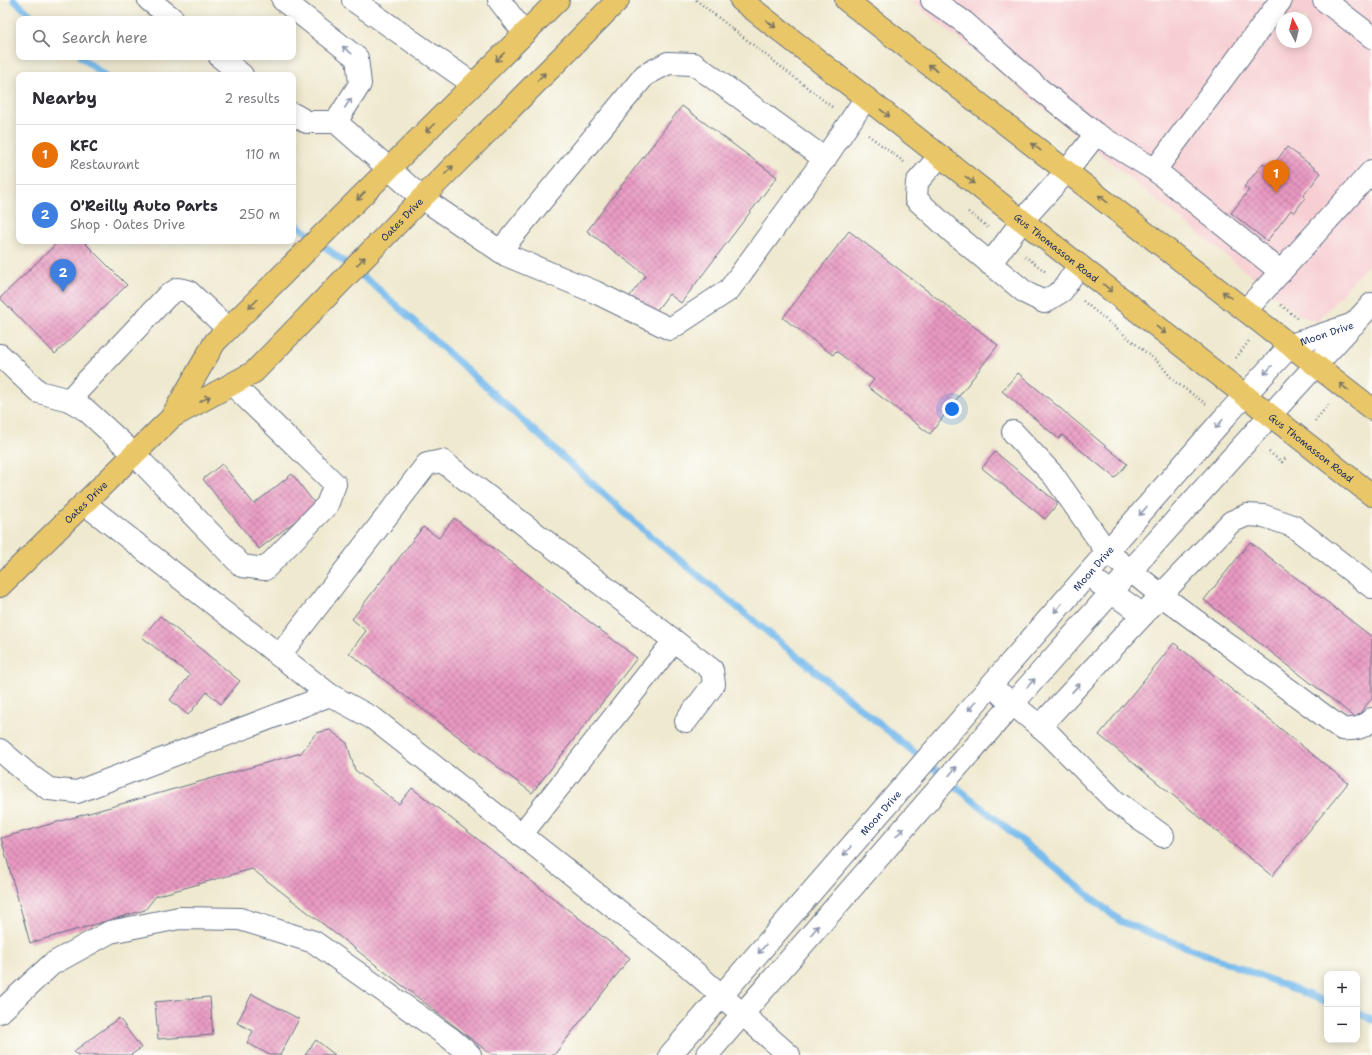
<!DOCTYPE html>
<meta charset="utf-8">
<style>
body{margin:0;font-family:"Shantell Sans",sans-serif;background:#f7f7f7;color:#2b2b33}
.controls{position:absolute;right:12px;bottom:12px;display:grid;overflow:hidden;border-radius:8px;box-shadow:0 2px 10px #0003}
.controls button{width:36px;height:36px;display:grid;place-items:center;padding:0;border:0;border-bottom:1px solid #e1e1e2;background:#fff;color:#2b2b33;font:20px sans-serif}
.compass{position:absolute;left:1276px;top:12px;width:36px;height:36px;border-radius:50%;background:#fff;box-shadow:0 2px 10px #0003;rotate:353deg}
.you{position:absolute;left:952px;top:409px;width:14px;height:14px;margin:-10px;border:3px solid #fff;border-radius:50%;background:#1a73e8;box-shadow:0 0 0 6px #1a73e833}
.badge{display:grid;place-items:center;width:26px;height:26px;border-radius:50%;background:#2563eb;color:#fff;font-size:13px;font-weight:700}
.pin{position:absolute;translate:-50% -33px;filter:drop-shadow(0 1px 2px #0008)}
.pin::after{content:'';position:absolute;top:21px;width:14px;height:12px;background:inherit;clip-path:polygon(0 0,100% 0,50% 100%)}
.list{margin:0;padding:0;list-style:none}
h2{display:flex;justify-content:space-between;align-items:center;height:52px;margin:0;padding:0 16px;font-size:17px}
h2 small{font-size:13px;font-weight:400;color:#7c7c81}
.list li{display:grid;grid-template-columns:26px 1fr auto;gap:12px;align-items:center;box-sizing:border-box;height:60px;padding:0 16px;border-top:1px solid #e1e1e2}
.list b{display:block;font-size:15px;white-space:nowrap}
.list p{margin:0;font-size:13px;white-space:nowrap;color:#7c7c81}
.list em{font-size:13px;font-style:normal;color:#7c7c81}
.icon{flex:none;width:22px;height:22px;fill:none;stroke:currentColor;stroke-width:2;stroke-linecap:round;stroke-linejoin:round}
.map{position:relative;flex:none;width:1372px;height:1055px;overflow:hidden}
.search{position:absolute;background:#fff;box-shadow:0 2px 10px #0003;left:16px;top:16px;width:280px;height:44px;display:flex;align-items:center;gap:10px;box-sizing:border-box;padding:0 14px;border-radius:8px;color:#7c7c81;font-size:15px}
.panel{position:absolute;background:#fff;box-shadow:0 2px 10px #0003;left:16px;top:72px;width:280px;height:172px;border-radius:8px}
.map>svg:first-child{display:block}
.built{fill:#f7cfd3;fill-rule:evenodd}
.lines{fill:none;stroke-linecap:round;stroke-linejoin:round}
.stream{stroke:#78bbed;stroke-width:7}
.building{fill:url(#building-cross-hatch)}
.minor-casing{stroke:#657086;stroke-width:24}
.major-casing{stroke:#657086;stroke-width:24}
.path{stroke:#657086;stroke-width:2.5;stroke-dasharray:1 3;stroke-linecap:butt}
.minor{stroke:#fff;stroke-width:22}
.major{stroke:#e9c769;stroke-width:22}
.oneway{stroke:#787363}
.oneway2{stroke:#8d97ae}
.labels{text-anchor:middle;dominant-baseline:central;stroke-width:4;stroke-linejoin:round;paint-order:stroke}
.street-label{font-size:10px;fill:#1b2f5e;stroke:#fdfcf7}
</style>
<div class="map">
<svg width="1372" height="1055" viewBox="0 0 1372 1055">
<defs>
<pattern id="building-cross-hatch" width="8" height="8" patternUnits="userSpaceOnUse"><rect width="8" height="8" fill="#e999c1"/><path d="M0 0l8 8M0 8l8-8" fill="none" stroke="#bc7da0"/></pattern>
</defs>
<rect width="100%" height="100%" fill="#fdfcf7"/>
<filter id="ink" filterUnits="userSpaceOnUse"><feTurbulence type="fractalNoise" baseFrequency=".025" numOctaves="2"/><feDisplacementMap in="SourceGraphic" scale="8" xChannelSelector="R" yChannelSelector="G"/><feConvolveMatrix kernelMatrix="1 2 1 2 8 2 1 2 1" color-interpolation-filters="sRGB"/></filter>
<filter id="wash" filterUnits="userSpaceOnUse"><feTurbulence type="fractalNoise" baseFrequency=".012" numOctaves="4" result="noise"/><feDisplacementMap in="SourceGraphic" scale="16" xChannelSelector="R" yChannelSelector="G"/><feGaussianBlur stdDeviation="0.9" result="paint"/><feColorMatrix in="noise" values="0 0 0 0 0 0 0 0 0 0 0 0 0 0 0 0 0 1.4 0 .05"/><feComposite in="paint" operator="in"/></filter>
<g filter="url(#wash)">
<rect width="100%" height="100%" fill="#efe9cf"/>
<path class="built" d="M 910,0 L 1372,0 L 1372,260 L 1317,322 L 1298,314 ZM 1282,18 L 1306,18 L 1306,42 L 1282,42 Z"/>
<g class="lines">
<g class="stream">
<path d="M 14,0 L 35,19"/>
<path d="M 81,57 L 104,75"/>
<path d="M 293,222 L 376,287 L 649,535 L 1120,921 L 1327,1002"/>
<path d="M 1357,1013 L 1372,1019"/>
</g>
</g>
<g id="blocks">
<g class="building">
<path d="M 682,106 L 777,177 L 681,303 L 669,294 L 653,315 L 629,297 L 646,275 L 587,231 Z"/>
<path d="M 1287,147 L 1321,173 L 1303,196 L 1305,198 L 1294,213 L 1291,210 L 1267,241 L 1231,213 L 1249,190 L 1244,187 L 1263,163 L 1270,169 Z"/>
<path d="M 849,231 L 998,345 L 930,434 L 868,387 L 874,380 L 836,351 L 833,355 L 783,318 Z"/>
<path d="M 59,241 L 83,241 L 127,285 L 55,354 L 0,298 Z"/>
<path d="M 1018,373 L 1127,464 L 1115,478 L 1062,435 L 1059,439 L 1002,391 Z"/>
<path d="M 995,452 L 1058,503 L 1045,519 L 982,468 Z"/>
<path d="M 222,464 L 254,504 L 292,474 L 316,505 L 259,549 L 203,479 Z"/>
<path d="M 454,518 L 637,658 L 532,793 L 349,653 L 366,631 L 352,619 L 423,527 L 439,538 Z"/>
<path d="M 1250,542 L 1372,637 L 1372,698 L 1356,718 L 1204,600 Z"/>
<path d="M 160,616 L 240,681 L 221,704 L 207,692 L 188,715 L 170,700 L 190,675 L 142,637 Z"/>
<path d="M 1174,643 L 1348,783 L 1272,876 L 1099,735 Z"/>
<path d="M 330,730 L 347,743 L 355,770 L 399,804 L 412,788 L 630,958 L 554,1055 L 492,1055 L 252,869 L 156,896 L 145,910 L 30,943 L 1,838 L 301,753 L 316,733 Z"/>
<path d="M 252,994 L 299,1019 L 280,1055 L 270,1055 L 247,1043 L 253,1031 L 237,1023 Z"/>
<path d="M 210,997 L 213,1035 L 158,1039 L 155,1002 Z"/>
<path d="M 119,1018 L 141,1048 L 131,1055 L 77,1055 L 74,1051 Z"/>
<path d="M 316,1040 L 335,1055 L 305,1055 Z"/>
</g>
</g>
</g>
<g filter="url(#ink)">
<use href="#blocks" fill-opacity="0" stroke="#657086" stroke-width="1"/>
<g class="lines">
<defs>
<g id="minor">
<path d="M 149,0 L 173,19"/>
<path d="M 283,0 L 357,58 L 360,84 L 336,122"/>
<path d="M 353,0 L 473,84"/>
<path d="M 499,0 L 524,33"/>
<path d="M 932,0 L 964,22 L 1038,88 L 1096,134"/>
<path d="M 1324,0 L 1372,37"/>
<path d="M 220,57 L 242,75"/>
<path d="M 293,114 L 307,122 L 336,122 L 422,198 L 506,255 L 595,292 L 670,329 L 729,290 L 828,154 L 866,98"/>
<path d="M 940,156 L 917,182 L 916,199 L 951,231 L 1026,293 L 1044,302 L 1062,291 L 1079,265"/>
<path d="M 1155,170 L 1281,0"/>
<path d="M 500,251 L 645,75 L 668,63 L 694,64 L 825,159"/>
<path d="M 990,264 L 1022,221 L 1067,171 L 1096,134 L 1155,170 L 1281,272"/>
<path d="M 1246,310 L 1372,171"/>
<path d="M 0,355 L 39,392 L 69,400 L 86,410 L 134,454 L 242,566 L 265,569 L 327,505 L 335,484 L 232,384"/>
<path d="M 69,400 L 167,296 L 178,289 L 188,291 L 228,329"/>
<path d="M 1013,432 L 1054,476 L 1107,552 L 1161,595 L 1231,522 L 1247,515 L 1264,516 L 1293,526 L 1372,587"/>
<path d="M 84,503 L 330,695"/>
<path d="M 1143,615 L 1161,595 L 1342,729 C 1355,730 1363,728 1372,719"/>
<path d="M 279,656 L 427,464 L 442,461 L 712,670 L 714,684 L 686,721"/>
<path d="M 1002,695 L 1050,735 L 1115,801 L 1163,836"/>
<path d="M 1040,726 L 1143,615 L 1100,584"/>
<path d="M 0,750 L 28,774 L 49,789 L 77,792 L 330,695 L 374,719 L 682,961 L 789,1055"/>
<path d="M 521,835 L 674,641"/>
<path d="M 0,1012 L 52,964 L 110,932 L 179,918 L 240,919 L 314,942 L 450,1038 L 470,1055"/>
<path id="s1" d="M 670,1055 L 991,685 L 1224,418 L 1291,345 L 1354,324"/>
<path d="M 707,1055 C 926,802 1145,550 1372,304"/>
</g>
<g id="major">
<path id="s2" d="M 741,0 L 1372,495"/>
<path d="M 846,0 L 1372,409"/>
<path id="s3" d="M 172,417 L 254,372 L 422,198 L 618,0"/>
<path id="s4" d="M 0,586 L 171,418 L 215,342 L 558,0"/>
</g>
</defs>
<use href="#minor" class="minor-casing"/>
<use href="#major" class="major-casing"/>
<g class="path">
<path d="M 696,0 L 832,107"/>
<path d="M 868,135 L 904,162"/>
<path d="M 968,212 L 989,228"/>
<path d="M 1025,256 L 1046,272"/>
<path d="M 1083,301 L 1160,364 L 1174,381 L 1206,404"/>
<path d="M 1281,305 L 1297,318"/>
<path d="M 1236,358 L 1249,341"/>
<path d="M 1315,421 L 1328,405"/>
<path d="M 1269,452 L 1282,462 L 1286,458"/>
</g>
<use href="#minor" class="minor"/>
<use href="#major" class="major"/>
</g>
<defs><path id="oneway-shaft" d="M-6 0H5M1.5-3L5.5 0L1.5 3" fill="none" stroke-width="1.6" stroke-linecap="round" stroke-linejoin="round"/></defs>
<g class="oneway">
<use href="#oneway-shaft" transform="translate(771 24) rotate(38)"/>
<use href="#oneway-shaft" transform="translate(500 57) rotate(135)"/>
<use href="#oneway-shaft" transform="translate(933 68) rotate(-142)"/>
<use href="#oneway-shaft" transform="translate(541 77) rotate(-45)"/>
<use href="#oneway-shaft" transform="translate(885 113) rotate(38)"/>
<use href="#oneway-shaft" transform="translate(430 128) rotate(135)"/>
<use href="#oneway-shaft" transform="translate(1036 147) rotate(-142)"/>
<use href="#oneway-shaft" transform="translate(449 170) rotate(-45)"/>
<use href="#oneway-shaft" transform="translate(970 180) rotate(38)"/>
<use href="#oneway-shaft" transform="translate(361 196) rotate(135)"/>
<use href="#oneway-shaft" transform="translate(1103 199) rotate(-142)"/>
<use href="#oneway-shaft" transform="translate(361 261) rotate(-46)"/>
<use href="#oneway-shaft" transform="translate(1108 288) rotate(38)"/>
<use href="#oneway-shaft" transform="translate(1227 295) rotate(-142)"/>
<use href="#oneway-shaft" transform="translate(253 304) rotate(135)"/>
<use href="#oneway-shaft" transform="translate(1161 330) rotate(38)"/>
<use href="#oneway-shaft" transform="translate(1344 387) rotate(-142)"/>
<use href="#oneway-shaft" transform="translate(205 399) rotate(-29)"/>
</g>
<g class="oneway2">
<use href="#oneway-shaft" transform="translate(347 50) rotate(-142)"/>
<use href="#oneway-shaft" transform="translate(348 103) rotate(-57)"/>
<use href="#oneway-shaft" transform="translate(1268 370) rotate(132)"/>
<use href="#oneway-shaft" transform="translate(1219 424) rotate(131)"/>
<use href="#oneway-shaft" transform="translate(1143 511) rotate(131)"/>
<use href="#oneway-shaft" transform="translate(1058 608) rotate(131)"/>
<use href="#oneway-shaft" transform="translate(1031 683) rotate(-48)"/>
<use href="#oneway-shaft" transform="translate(1076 688) rotate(-47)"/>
<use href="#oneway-shaft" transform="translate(972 706) rotate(131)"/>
<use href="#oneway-shaft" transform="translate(953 771) rotate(-49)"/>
<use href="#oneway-shaft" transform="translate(900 832) rotate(-49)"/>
<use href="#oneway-shaft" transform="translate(847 851) rotate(131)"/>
<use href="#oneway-shaft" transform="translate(815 930) rotate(-49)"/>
<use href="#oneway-shaft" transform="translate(762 949) rotate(131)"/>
</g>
</g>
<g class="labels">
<g class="street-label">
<text stroke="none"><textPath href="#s3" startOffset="306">Oates Drive</textPath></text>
<text stroke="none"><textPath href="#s2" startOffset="401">Gus Thomasson Road</textPath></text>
<text stroke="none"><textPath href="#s1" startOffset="981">Moon Drive</textPath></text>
<text stroke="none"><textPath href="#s2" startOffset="725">Gus Thomasson Road</textPath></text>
<text stroke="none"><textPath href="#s4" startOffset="120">Oates Drive</textPath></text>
<text stroke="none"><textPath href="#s1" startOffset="645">Moon Drive</textPath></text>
<text stroke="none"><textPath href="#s1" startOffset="321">Moon Drive</textPath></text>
</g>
</g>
</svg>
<div class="controls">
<button>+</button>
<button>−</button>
</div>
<svg class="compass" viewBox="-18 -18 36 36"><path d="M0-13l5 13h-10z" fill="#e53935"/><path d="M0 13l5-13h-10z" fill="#7c7c81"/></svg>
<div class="you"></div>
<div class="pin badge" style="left:1276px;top:193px;background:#e8710a">1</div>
<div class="pin badge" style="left:63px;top:292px;background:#3f7fe0">2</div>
<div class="search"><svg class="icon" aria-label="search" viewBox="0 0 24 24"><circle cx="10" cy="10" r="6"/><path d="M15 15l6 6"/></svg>Search here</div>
<section class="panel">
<h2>Nearby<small>2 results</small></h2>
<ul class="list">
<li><span class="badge" style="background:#e8710a">1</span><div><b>KFC</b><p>Restaurant</p></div><em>110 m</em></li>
<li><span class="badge" style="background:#3f7fe0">2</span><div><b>O'Reilly Auto Parts</b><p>Shop · Oates Drive</p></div><em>250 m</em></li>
</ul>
</section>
</div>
